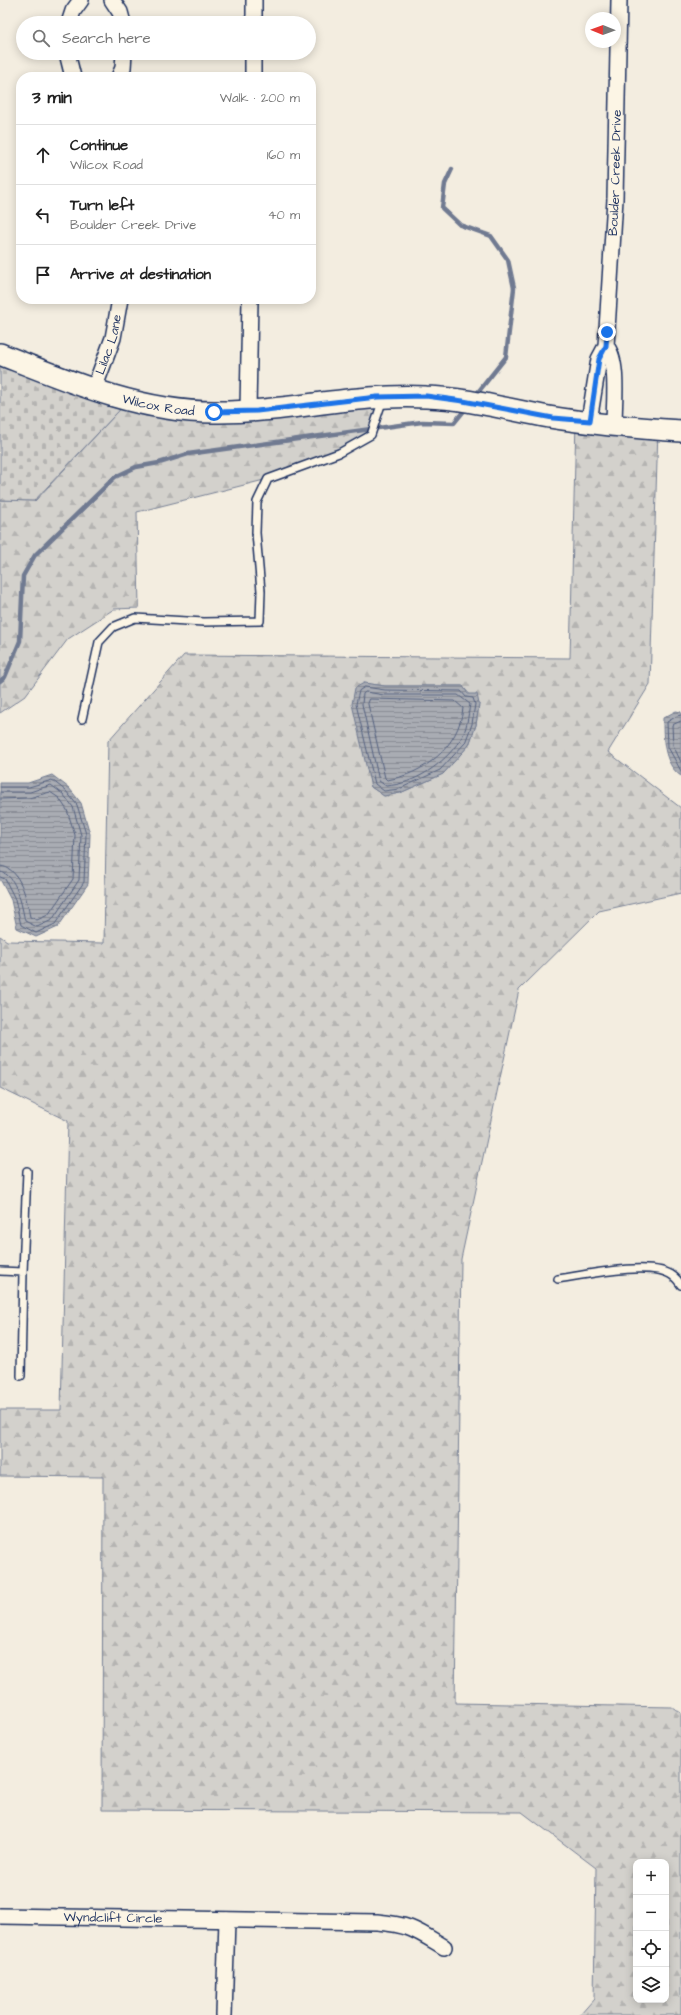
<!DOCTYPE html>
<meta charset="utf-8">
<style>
body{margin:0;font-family:"Architects Daughter",sans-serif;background:#f2f2f2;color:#222}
.controls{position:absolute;right:12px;bottom:12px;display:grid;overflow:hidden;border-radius:8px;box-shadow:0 2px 10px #0003}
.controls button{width:36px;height:36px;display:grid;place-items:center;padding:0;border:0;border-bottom:1px solid #e0e0e0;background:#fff;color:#222;font:20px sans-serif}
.compass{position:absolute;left:585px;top:12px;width:36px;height:36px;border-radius:50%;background:#fff;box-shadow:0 2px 10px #0003;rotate:271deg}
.stop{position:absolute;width:12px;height:12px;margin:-9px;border:3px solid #1a73e8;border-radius:50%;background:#fff}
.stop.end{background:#1a73e8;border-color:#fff;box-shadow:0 1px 4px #0008}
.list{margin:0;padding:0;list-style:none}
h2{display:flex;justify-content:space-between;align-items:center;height:52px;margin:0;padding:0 16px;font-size:17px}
h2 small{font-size:13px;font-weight:400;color:#767676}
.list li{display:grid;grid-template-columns:26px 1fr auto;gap:12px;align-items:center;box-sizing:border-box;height:60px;padding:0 16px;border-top:1px solid #e0e0e0}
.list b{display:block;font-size:15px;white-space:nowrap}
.list p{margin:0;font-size:13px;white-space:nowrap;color:#767676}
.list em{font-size:13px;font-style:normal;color:#767676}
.icon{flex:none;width:22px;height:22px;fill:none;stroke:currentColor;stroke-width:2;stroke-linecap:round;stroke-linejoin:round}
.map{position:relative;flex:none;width:681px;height:2015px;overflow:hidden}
.search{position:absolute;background:#fff;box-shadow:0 2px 10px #0003;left:16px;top:16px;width:300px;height:44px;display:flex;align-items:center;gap:10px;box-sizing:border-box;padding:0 14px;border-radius:22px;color:#767676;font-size:15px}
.panel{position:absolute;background:#fff;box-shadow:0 2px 10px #0003;left:16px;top:72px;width:300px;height:232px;border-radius:16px}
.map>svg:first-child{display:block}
.forest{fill:url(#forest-firs);stroke:#778095;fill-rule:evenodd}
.cemetery{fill:url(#cemetery-stones);stroke:#778095}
.water{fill:url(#water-rules);stroke:#707a91}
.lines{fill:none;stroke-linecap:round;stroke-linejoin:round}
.shore{stroke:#546180;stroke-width:1}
.stream{stroke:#707a91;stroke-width:4.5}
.lane-casing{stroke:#1b2f5e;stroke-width:10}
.street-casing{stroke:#1b2f5e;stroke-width:18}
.secondary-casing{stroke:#1b2f5e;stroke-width:24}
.lane{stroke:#fcf5e5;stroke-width:7}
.street{stroke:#fcf5e5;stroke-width:15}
.secondary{stroke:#fcf5e5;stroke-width:21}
.route{stroke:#1a73e8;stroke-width:5}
.labels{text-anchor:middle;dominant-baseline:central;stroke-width:3.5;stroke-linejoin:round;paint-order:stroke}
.street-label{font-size:13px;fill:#1b2f5e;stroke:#fcf5e5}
</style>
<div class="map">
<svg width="681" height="2015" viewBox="0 0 681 2015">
<defs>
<pattern id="forest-firs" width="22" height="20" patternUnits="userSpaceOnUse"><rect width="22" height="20" fill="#d3d1cc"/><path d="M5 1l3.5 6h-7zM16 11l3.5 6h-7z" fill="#b5b4b2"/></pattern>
<pattern id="cemetery-stones" width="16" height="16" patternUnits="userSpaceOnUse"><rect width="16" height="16" fill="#d3d1cc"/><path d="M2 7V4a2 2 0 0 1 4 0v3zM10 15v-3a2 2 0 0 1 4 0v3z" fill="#b5b4b2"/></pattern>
<pattern id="water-rules" width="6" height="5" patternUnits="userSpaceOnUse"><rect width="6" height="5" fill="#a9acb3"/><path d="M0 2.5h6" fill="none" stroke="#898c95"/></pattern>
</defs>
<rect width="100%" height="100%" fill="#f3ede0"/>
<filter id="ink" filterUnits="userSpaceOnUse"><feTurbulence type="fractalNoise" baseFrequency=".025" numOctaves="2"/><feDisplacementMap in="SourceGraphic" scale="8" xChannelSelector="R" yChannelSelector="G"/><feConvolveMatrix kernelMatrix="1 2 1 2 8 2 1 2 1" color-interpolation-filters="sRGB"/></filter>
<g filter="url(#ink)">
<g class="forest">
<path d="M 383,397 L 371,435 L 339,453 L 268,479 L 137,512 L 139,608 L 114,609 L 68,639 L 25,696 L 0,713 L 0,500 L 35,501 L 129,400 L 181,410 Z"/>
<path d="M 576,420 L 658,429 L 650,684 L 608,752 L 681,808 L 681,893 L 599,911 L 519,990 L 461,1259 L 455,1703 L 672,1707 L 681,1713 L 681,2015 L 580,2015 L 594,1999 L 596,1868 L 522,1812 L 102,1810 L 103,1477 L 0,1476 L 0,1410 L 61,1410 L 68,1121 L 0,1088 L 0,936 L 7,941 L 104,943 L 108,741 L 184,655 L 570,658 ZM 364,683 L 385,686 L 462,686 L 479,704 L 476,725 L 469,745 L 443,774 L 400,793 L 384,796 L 371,787 L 368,772 ZM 636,1862 L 666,1862 L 666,2000 L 636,2000 Z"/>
</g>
<path class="cemetery" d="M 0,354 L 129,400 L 34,501 L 0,500 Z"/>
<g class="water">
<path d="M 364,683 L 385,686 L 463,686 L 468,694 L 477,694 L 479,704 L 476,725 L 469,745 L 443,774 L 400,793 L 384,796 L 371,787 L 352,704 L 355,688 Z"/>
<path d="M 676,711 L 681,712 L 681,776 C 663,764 663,737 663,718 Z"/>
<path d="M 52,775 L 69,788 L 81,803 L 90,834 L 88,884 L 58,927 L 36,937 L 17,928 L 11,900 L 0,879 L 0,783 L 28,783 Z"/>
</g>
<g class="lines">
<g class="shore">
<path d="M 365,687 L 385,690 L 461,691 L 466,697 L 473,698 L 475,704 L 472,724 L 465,743 L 440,770 L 399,789 L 384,791 L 375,784 L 356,704 L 359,691 Z"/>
<path d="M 366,692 L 384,695 L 458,695 L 470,704 C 468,716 467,731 460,740 C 444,764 415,784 386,786 L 379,781 L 362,704 L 363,694 Z"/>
<path d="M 370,699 L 455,701 L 463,708 C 459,747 424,774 387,780 L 385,778 L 368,704 Z"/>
<path d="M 681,715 L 677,716 L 667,722 L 668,747 L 681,771"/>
<path d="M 681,721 L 672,725 L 673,745 L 681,762"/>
<path d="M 0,787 L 29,787 L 52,780 L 66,791 L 77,805 L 86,834 L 84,882 L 55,924 L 36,933 L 21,925 L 15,899 L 5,879 L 0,877"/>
<path d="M 0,792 L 30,792 L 51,785 L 63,794 L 73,807 L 81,835 L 79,880 L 52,920 L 37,927 L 25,921 C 22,908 17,873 0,872"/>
<path d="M 0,799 L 29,798 L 50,792 L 59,798 L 67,810 L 75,835 L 73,879 L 48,915 L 37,920 L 30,917 C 27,901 21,867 0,866"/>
</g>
<g class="stream">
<path d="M 452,169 L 445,184 L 442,208 L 460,225 L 491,236 L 508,260 L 514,288 L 506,357 L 475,396"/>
<path d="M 0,681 L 5,677 L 20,641 L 23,576 L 35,555 L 115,477 L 136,467 L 159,463 L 188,454 L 422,422 L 454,423 L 467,407"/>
</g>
<defs>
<g id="lane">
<path d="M 82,719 L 99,642 L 113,627 L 135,618 L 204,622 L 260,621 L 261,591 L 256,533 L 257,502 L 268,479 L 339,453 L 371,435 L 383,399"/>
<path d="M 0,1271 L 23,1272 L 21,1376"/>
<path d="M 23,1272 L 27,1171"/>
<path d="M 558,1279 C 584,1275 653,1260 673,1276 C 676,1278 679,1282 681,1285"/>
</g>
<g id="street">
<path d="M 112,0 L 120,12 L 123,23"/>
<path d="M 69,23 L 73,11 L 81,0"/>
<path d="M 254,23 L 254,0"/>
<path d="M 67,53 L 73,77"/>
<path d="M 119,77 L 123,68 L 124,53"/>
<path d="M 253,77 L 253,53"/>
<path d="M 606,346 C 619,361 614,404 614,424"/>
<path id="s1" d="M 94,389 L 113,338 L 120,299"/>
<path d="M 248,410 L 250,299"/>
<path id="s2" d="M 589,421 L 599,359 L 606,346 L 615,199 L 619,0"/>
<path id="s3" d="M 0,1916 L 377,1922 C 411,1925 416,1930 444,1947"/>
<path d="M 224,2015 L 227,1920"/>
</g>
<g id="secondary">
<path id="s4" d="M 0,354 C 68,381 139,412 214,412 C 285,413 355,393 426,397 C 467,398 509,410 549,417 C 592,424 637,428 681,431"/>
</g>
</defs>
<use href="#lane" class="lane-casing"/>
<use href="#street" class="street-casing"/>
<use href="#secondary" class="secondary-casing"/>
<use href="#lane" class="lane"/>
<use href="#street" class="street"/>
<use href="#secondary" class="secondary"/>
</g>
</g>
<g class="lines" filter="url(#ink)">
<path class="route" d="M 214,412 L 257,411 L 377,397 L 426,396 L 463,401 L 553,418 L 590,421 L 599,359 L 606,346 L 607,332"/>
</g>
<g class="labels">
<g class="street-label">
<text stroke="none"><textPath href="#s2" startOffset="251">Boulder Creek Drive</textPath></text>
<text stroke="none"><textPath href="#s1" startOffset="47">Lilac Lane</textPath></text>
<text stroke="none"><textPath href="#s4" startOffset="167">Wilcox Road</textPath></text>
<text stroke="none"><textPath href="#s3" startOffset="113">Wyndclift Circle</textPath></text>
</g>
</g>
</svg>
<div class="controls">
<button>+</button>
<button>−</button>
<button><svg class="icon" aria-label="locate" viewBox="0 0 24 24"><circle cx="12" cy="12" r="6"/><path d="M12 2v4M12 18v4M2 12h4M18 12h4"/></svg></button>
<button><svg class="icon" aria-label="layers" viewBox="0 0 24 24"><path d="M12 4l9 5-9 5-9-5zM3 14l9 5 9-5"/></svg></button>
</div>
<svg class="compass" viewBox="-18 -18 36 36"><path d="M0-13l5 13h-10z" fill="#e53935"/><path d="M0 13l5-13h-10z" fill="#767676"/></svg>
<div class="stop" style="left:214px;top:412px"></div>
<div class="stop end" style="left:607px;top:332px"></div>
<div class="search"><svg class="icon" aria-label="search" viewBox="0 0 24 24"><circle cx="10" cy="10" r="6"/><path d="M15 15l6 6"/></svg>Search here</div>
<section class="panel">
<h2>3 min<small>Walk · 200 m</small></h2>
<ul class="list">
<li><svg class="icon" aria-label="ahead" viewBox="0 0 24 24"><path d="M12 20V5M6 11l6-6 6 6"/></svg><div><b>Continue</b><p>Wilcox Road</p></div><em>160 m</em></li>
<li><svg class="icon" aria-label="left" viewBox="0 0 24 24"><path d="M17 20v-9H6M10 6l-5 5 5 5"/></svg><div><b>Turn left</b><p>Boulder Creek Drive</p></div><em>40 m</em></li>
<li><svg class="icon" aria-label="arrive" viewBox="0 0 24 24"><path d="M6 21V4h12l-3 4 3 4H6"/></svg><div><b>Arrive at destination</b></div></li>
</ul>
</section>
</div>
